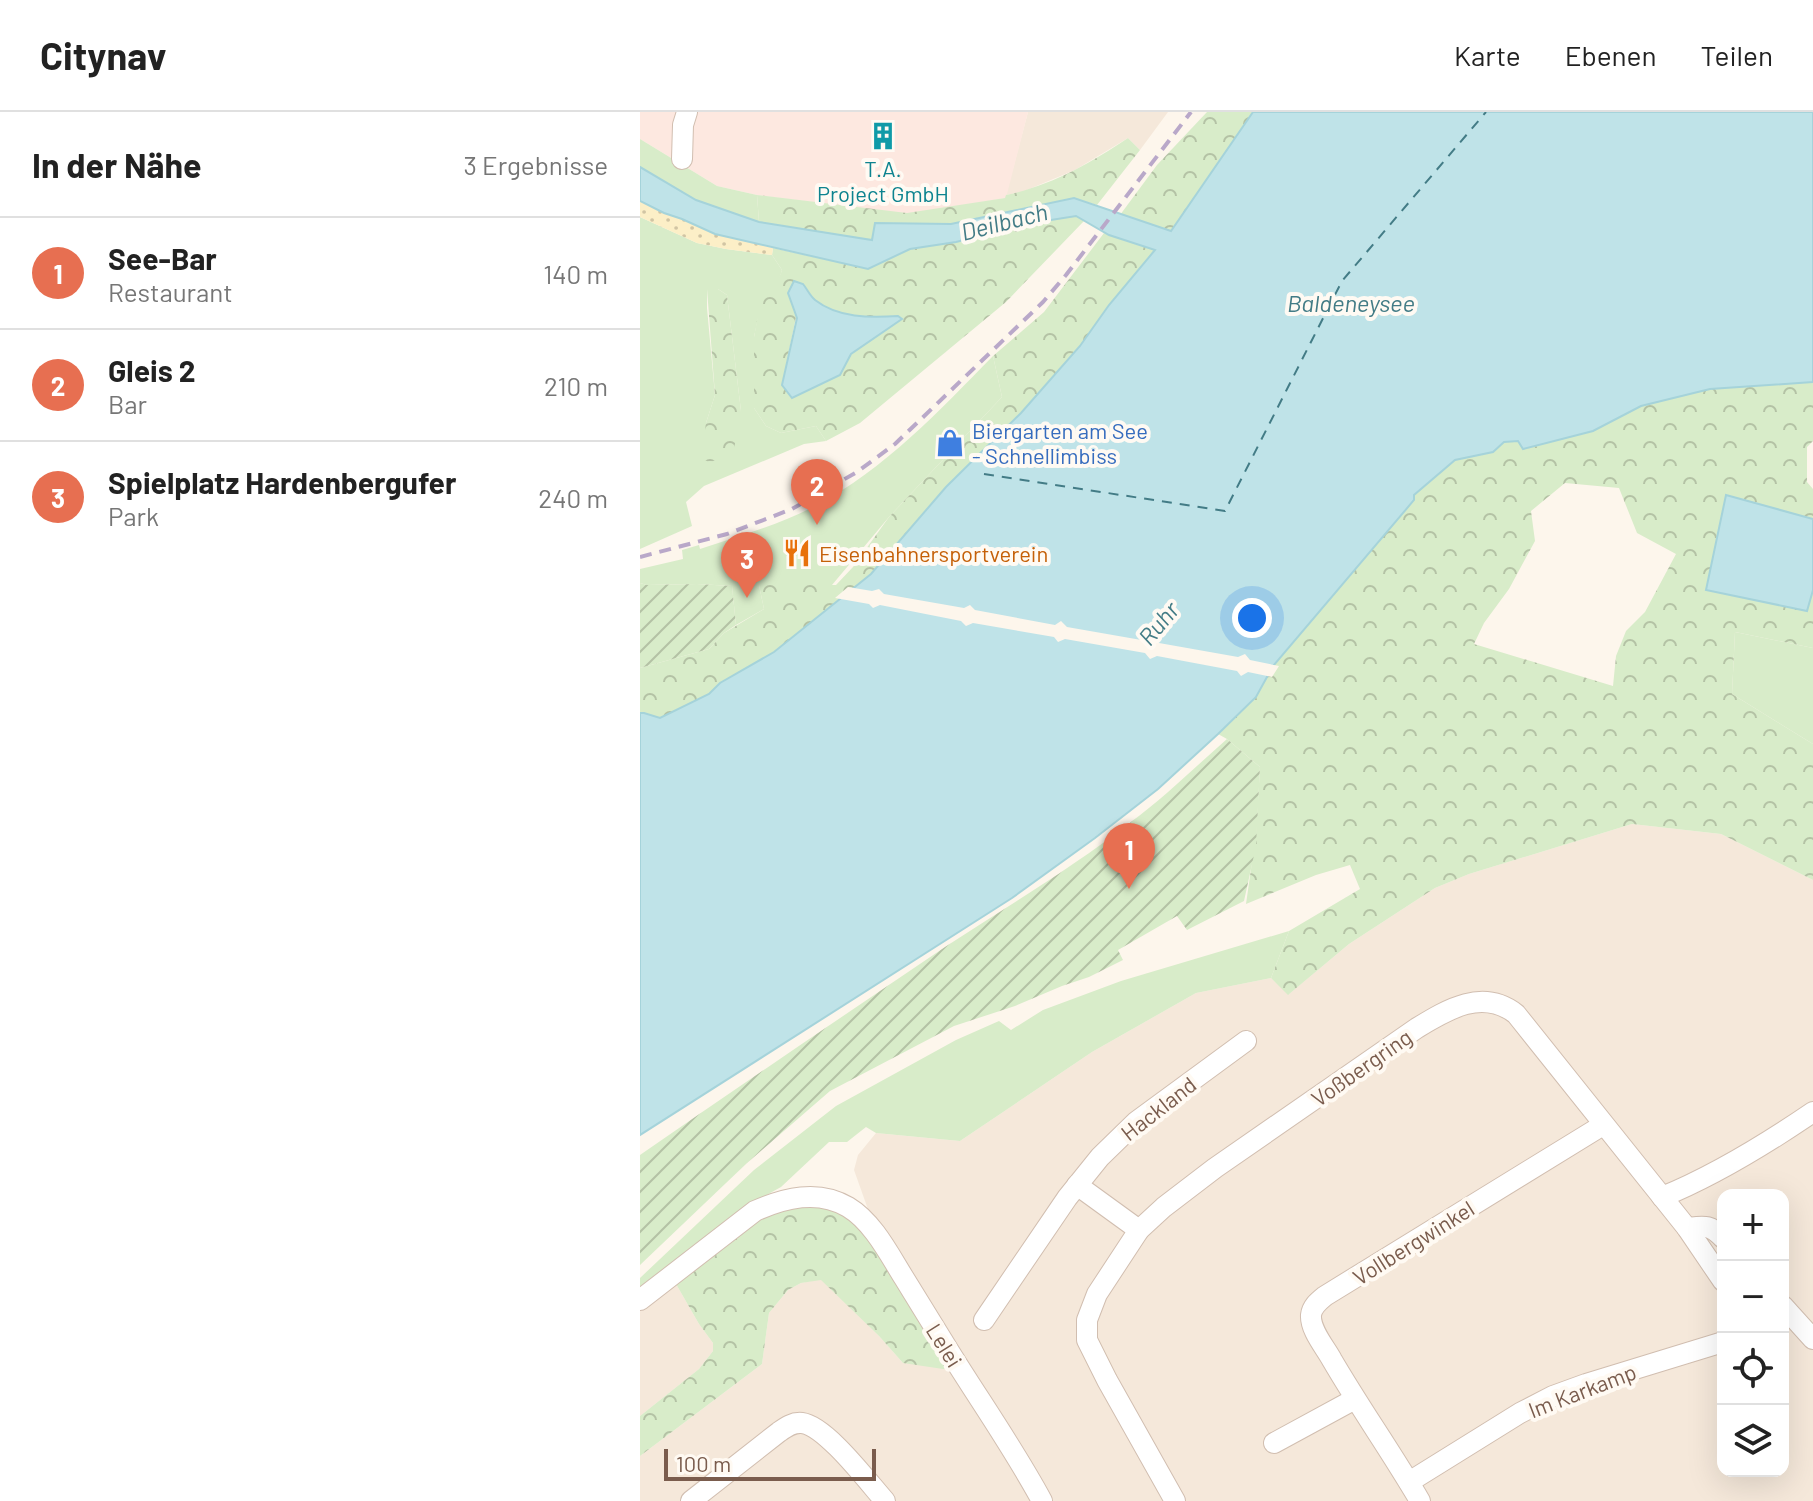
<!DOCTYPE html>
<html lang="de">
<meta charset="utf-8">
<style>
body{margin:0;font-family:Barlow,sans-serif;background:#f6f6f6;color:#222}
.controls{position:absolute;right:24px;bottom:24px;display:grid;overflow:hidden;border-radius:16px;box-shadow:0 8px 32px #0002}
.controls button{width:72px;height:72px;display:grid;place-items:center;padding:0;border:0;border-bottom:2px solid #e0e0e0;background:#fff;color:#222;font:40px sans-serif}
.scale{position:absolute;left:24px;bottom:20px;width:212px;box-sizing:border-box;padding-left:8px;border:4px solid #7a5c4d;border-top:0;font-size:22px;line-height:28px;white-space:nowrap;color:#7a5c4d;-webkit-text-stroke:6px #fffaf3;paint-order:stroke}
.you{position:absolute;left:612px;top:506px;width:28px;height:28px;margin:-20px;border:6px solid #fff;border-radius:50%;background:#1a73e8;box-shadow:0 0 0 12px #1a73e833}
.badge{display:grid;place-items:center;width:52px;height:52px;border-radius:50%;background:#e76f51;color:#fff;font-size:26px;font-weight:700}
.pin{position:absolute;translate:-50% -66px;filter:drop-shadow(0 2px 4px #0008)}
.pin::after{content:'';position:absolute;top:42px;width:28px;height:24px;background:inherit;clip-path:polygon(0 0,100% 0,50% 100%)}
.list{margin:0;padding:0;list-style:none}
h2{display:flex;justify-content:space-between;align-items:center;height:104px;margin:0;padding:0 32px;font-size:34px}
h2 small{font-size:26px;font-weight:400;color:#767676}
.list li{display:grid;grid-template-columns:52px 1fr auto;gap:24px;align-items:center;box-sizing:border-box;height:112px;padding:0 32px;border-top:2px solid #e0e0e0}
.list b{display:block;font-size:30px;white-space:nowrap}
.list p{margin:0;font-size:26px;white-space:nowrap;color:#767676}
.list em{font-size:26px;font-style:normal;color:#767676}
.icon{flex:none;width:44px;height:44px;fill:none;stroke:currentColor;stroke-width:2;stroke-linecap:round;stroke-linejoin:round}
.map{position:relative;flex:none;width:1173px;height:1389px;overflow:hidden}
header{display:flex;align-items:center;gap:48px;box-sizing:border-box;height:112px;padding:0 40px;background:#fff;border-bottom:2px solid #e0e0e0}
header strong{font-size:38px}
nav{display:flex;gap:44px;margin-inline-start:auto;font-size:28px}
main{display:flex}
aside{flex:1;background:#fff}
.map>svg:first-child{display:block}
.residential{fill:#f5e8da;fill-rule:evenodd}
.commercial{fill:#fde8e0}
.green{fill:#d8ecc9;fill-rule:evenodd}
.forest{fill:url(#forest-crowns);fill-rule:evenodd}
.sand{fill:url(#sand-dots)}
.garden{fill:url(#garden-furrows)}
.water{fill:#bfe3e8;stroke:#a5d3da;stroke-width:2}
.pier{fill:#fdf6ec}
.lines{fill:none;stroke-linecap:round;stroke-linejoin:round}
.ferry{stroke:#437c86;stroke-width:2;stroke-dasharray:10 8;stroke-linecap:butt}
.minor-casing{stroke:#d1beb0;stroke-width:22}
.minor{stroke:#fff;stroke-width:20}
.rail{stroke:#b9a8c9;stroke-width:4;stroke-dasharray:12 8;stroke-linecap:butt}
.labels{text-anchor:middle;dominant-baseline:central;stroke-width:8;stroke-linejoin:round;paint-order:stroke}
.culture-label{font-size:22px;fill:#0d838f;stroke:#fffaf3}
.shop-label{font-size:22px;fill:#366cbe;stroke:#fffaf3;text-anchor:start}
.food-label{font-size:22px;fill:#c56008;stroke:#fffaf3;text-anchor:start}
.street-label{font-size:22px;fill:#7a5c4d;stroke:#fffaf3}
.water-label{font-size:24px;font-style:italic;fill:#437c86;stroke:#fffaf3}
</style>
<header>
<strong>Citynav</strong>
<nav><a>Karte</a><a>Ebenen</a><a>Teilen</a></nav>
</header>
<main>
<aside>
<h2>In der Nähe<small>3 Ergebnisse</small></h2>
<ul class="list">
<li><span class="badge">1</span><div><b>See-Bar</b><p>Restaurant</p></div><em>140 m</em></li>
<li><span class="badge">2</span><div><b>Gleis 2</b><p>Bar</p></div><em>210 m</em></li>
<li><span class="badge">3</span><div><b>Spielplatz Hardenbergufer</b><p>Park</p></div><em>240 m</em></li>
</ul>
</aside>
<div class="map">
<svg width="1173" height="1389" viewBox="0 0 1173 1389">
<defs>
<pattern id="forest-crowns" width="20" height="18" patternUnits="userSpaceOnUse" patternTransform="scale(2)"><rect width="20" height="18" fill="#d8ecc9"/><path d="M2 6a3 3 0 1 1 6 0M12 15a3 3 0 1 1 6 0" fill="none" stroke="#b4c2a5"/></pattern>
<pattern id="sand-dots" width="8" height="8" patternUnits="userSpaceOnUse" patternTransform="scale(2)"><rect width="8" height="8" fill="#fcefc7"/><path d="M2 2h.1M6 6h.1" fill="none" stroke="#d1c5a4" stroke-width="1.8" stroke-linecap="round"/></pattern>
<pattern id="garden-furrows" width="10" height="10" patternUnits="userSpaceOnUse" patternTransform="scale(2)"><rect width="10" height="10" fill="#d8ecc9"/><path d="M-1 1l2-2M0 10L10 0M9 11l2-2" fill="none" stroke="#b4c2a5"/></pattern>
</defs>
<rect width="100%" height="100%" fill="#fdf6ec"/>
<g class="residential">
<path d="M 388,0 L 528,0 L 500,38 L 488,26 L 435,58 L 382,80 L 366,83 Z"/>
<path d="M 992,712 L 1081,722 L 1173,768 L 1173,1389 L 0,1389 L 0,1344 L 122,1252 L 129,1201 L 148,1178 L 161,1171 L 181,1167 L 239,1224 L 263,1251 L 235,1117 L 214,1058 L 218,1043 L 236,1021 L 320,1029 L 452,940 L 556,881 L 631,866 L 649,882 L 709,832 L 795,776 L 829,762 ZM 1083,1083 L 1143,1083 L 1143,1359 L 1083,1359 Z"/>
<path d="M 36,1172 L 59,1212 L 73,1231 L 73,1239 L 59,1257 L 0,1304 L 0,1198 Z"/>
</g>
<path class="commercial" d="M 0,0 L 388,0 L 366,86 L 269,102 L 117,83 L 77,74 L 0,27 Z"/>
<g class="green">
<path d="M 0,27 L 77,74 L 117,83 L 119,110 L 56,88 L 0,55 Z"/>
<path d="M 0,105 L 57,131 L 86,137 L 132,143 L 142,158 C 139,169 137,173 125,173 L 114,225 L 114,296 L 126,314 L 141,321 L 176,314 L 186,329 L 164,332 L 64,374 L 46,390 L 52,414 L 0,437 ZM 67,177 L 78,177 L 87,183 L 101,299 L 66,311 L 75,283 L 67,196 Z"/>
<path d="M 353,244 L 362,285 L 249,405 L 192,473 L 119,473 L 124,497 L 96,513 L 92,474 L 57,472 L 7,473 L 0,471 L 0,457 L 43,447 L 42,438 L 59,433 L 60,437 C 99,424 139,413 175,394 C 245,357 299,299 353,244 Z"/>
<path d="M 1095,520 L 1173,536 L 1173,632 L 1092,582 Z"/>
<path d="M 649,819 L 631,866 L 556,881 L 452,940 L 320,1029 L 236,1021 L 226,1015 L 207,1030 L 189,1030 L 141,1075 L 107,1094 L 0,1178 L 0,1166 L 114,1058 L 196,994 L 316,928 L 359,909 L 371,918 L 403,898 L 481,869 Z"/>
</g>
<g class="forest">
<path d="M 567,0 L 613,0 L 531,119 L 480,103 L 517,53 Z"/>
<path d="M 488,26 L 500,38 L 457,93 L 434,86 L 311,112 L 235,111 L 233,128 L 119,110 L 117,83 L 267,101 L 365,86 L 366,83 C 410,74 451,51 488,26 Z"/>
<path d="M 436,104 L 444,109 L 366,190 L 220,311 L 186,329 L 176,314 L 141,321 L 126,314 L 114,296 L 114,225 L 118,203 L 111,188 C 112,187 117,178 118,177 C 129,166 135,179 142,158 L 132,143 L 133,136 L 228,157 L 270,137 L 316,130 L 392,111 ZM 163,172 C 167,177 170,184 175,188 C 198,206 230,206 258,204 L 210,242 L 200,263 L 142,272 Z"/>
<path d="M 464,121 L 516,138 L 469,193 L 440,234 L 381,301 L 306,375 L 231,462 L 134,540 L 80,571 L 69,582 L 20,606 L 5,601 L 0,601 L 0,556 L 69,537 L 84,521 L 124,497 L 119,473 L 196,473 L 213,455 L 249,405 L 362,285 L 353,244 L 404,200 Z"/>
<path d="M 67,177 L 78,177 L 87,183 L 101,299 L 94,337 C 84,344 72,355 61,346 L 66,311 L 75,283 Z"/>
<path d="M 1173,270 L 1173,329 L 1167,335 L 1167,370 L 1173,377 L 1173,407 L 1086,384 L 1066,478 L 1167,499 L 1173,478 L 1173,536 L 1095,520 L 1092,582 L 1173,632 L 1173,768 L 1081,722 L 992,712 L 829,762 L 795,776 L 709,832 L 648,883 L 631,866 L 649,819 L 720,777 L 710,753 L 676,763 L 606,792 L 616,722 L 620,655 L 587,627 L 578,622 L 616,585 L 633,554 L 774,388 L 773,383 L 815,348 L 853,340 L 864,330 L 878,329 L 884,337 L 953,319 L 1001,294 L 1070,277 ZM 925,371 L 979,376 L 997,421 L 1036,442 L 1005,500 L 986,519 L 976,544 L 973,574 L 834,532 L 844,511 L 869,477 L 895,429 L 891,399 Z"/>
<path d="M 174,1093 L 191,1098 L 205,1105 L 227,1123 L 318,1257 L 303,1257 L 263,1251 L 239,1224 L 181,1168 L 161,1171 L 148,1178 L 129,1201 L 122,1252 L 0,1344 L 0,1304 L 59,1257 L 73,1239 L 73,1231 L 59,1212 L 36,1172 C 61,1153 122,1100 149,1094 C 157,1093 166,1094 174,1093 Z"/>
</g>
<path class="sand" d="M 0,89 L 24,101 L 42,107 L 75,122 L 133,136 L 132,143 L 86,137 L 57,131 L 0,105 Z"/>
<g class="garden">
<path d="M 0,471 L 7,473 L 57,472 L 92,474 L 96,513 L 84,521 L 69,537 L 0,556 Z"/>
<path d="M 587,627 L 620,655 L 616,734 L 604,789 L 547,818 L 537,804 L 478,838 L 483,848 L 449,865 L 422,874 L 375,894 L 314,914 L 190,979 L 107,1051 L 0,1153 L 0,1043 C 101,973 203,904 305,835 C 368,794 432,756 491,710 C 525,685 555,655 587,627 Z"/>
</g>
<g class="water">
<path d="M 613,0 L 1173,0 L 1173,270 L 1070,277 L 1001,294 L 953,319 L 883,337 L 878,329 L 864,330 L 853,340 L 815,348 L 774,383 L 774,388 L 633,554 L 616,585 L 578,622 L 518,677 L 455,726 L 372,786 L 0,1023 L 0,601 L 4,601 L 20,606 L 69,582 L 80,571 L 134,540 L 231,462 L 306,375 L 381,301 L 440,234 L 469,193 L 515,138 L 469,123 L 436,104 L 392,111 L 316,130 L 270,137 L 228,157 L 75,122 L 42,107 L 24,101 L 0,89 L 0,55 L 56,88 L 119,110 L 232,128 L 235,111 L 311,112 L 434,86 L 531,119 Z"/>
<path d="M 154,169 L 163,172 C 167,177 170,184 175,188 C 198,206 230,206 258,204 L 262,207 L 211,242 L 200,263 L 152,286 L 142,273 L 157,206 L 148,181 Z"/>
<path d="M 1086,383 L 1173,407 L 1173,478 L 1167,499 L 1066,478 Z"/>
</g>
<path class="pier" d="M 208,475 L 232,479 L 239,477 L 244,482 L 324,496 L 330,493 L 335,498 L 415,513 L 421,509 L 427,515 L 507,529 L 514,526 L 519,531 L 598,545 L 605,542 L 610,548 L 639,554 L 632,565 L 608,560 L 601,564 L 597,559 L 517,544 L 510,547 L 505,541 L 425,527 L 418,530 L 414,525 L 333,511 L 326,514 L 321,509 L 240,493 L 233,496 L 229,492 L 195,486 Z"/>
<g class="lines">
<path class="ferry" d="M 344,362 L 585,399 L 702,169 L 846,0"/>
<defs>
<g id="minor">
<path d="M 42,47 L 43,13 L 47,0"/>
<path d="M 437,1073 L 499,1118"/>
<path d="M 1022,1085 C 1076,1063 1126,1032 1173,1000"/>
<path d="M 1047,1116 C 1064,1114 1070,1112 1083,1126"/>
<path d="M 0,1188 L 115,1099 C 144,1086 178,1077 208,1095 C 233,1110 249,1142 264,1166 C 279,1190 294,1215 309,1239 C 340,1289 374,1337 402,1389"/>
<path d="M 1143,1194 L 1173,1227"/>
<path d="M 344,1208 L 427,1086 L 460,1045 L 497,1009 L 606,929"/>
<path d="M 634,1331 L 715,1287"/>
<path d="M 769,1370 L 880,1301 L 913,1284 L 946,1272 L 1083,1230"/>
<path d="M 51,1389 L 139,1320 C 146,1315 153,1310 162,1311 C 186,1314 228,1370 245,1389"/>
<path d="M 535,1389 L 467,1268 L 447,1228 L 447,1208 L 457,1182 L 499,1118 L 524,1095 L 575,1056 L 777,916 C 808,897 843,876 876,902 L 1047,1116 L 1083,1169"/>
<path d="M 780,1389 C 752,1341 720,1296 692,1248 C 685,1235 670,1218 671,1203 C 672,1194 679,1189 685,1184 L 963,1013"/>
</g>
</defs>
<use href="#minor" class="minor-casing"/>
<use href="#minor" class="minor"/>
<path class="rail" d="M 0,445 L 87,422 L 152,397 L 217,360 L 255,332 L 403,190 L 426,163 L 551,0"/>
</g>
<defs>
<symbol id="building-bare" viewBox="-9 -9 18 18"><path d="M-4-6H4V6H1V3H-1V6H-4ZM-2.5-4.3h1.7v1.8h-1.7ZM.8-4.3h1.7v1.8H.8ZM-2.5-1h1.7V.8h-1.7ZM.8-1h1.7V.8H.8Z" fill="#0f9aa8" stroke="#fffaf3" stroke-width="2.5" paint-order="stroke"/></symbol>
<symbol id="shop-bare" viewBox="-9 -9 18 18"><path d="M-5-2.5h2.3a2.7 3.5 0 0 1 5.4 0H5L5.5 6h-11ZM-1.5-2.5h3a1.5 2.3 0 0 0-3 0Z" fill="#3f7fe0" stroke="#fffaf3" stroke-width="2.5" paint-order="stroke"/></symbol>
<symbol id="restaurant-bare" viewBox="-9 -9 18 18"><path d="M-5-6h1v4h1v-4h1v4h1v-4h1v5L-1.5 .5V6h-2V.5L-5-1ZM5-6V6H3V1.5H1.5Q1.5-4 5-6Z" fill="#e8710a" stroke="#fffaf3" stroke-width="2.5" paint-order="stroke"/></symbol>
</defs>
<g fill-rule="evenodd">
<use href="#building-bare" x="223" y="4" width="40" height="40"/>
<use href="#shop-bare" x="290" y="311" width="40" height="40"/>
<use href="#restaurant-bare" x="137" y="421" width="40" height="40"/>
</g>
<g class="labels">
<g class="culture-label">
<text x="243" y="56">T.A.<tspan x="243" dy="25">Project GmbH</tspan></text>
</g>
<g class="shop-label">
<text x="332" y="318">Biergarten am See<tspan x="332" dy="25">- Schnellimbiss</tspan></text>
</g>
<g class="food-label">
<text x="179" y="441">Eisenbahnersportverein</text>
</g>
<g class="street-label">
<text transform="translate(721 955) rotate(-35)">Voßbergring</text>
<text transform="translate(518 996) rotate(-38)">Hackland</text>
<text transform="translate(773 1130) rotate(-32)">Vollbergwinkel</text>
<text transform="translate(305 1233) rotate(58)">Lelei</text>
<text transform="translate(942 1278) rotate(-21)">Im Karkamp</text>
</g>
<g class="water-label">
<text transform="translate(364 109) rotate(-14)">Deilbach</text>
<text x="711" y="190">Baldeneysee</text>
<text transform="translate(518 511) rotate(-50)">Ruhr</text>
</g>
</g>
</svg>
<div class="controls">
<button>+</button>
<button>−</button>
<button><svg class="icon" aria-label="locate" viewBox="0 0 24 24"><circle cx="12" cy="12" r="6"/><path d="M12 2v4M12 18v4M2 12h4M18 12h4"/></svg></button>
<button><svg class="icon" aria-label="layers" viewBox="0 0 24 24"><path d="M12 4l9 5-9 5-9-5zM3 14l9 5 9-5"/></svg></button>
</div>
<div class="scale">100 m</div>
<div class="you"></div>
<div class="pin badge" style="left:489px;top:777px">1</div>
<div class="pin badge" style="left:177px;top:413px">2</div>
<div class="pin badge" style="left:107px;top:486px">3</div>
</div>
</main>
